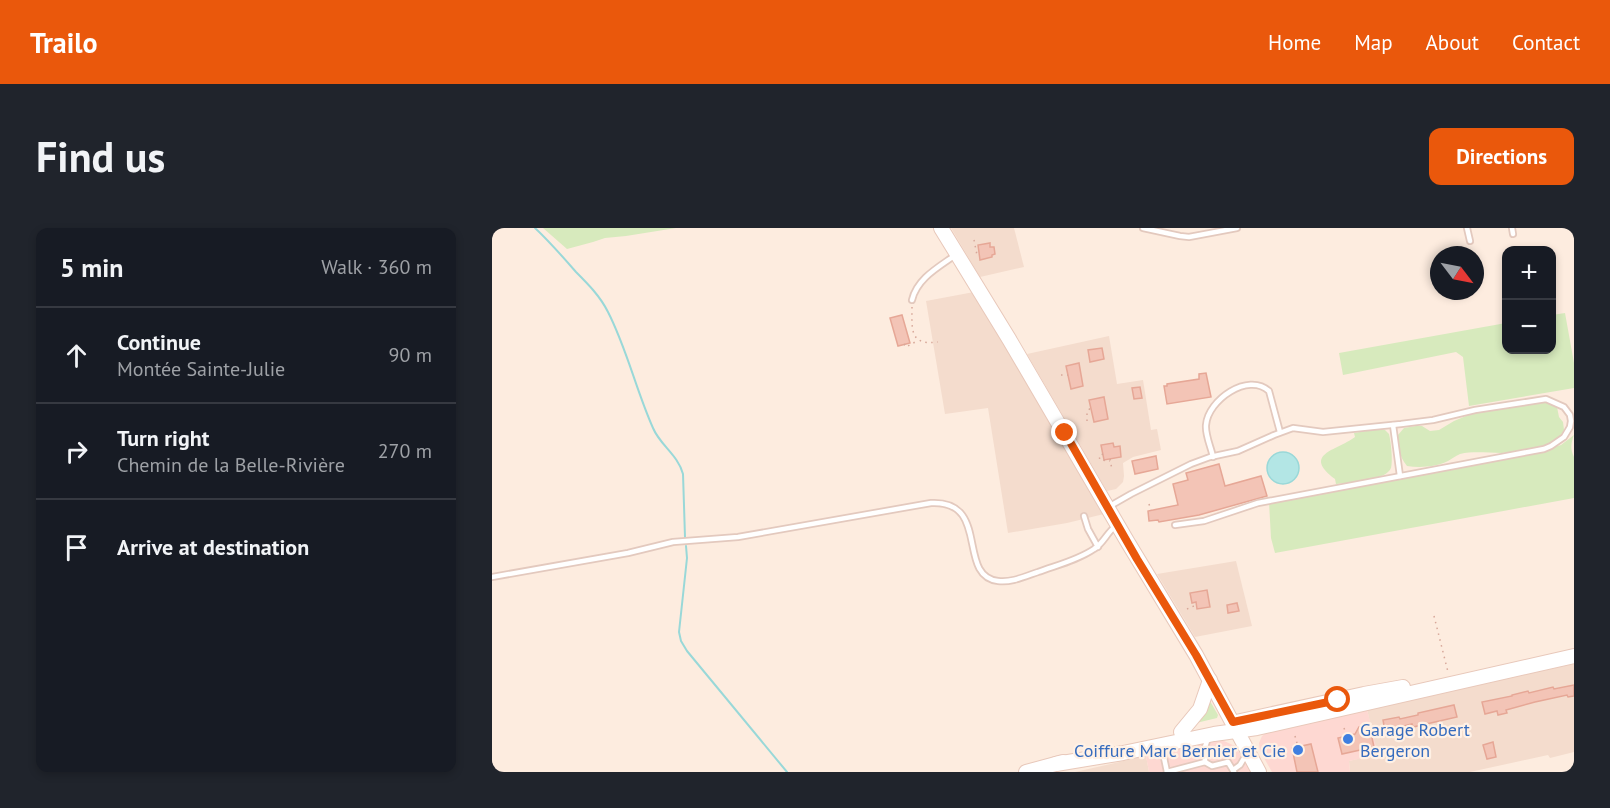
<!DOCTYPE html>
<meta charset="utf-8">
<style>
body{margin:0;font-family:"PT Sans",sans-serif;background:#20242c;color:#f1f3f6}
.controls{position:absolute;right:18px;top:18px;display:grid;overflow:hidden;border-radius:12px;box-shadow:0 3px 9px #0003}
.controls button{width:54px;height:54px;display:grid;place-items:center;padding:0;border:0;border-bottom:2px solid #363941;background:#171b24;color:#f1f3f6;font:30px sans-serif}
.compass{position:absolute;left:938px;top:18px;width:54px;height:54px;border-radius:50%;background:#171b24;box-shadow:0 3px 9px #0003;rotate:122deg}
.stop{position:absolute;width:18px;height:18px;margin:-14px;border:4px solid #ea580c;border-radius:50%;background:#fff}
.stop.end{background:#ea580c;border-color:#fff;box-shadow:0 2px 6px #0008}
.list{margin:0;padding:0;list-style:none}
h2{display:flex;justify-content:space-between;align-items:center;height:78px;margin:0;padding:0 24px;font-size:26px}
h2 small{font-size:20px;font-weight:400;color:#9ea1a6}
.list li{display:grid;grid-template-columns:39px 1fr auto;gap:18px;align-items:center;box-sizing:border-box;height:96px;padding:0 24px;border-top:2px solid #363941}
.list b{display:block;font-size:22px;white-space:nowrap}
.list p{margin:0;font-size:20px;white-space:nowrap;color:#9ea1a6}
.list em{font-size:20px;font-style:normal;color:#9ea1a6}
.icon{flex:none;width:33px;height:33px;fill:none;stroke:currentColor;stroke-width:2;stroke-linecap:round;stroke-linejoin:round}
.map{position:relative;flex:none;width:1082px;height:544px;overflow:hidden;border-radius:12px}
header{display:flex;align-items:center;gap:36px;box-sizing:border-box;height:84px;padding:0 30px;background:#ea580c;color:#fff}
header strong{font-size:28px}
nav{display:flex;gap:33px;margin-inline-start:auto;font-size:21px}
.intro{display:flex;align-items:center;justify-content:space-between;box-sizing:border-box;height:144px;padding:0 36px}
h1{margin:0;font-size:42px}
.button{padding:15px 27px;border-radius:12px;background:#ea580c;color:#fff;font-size:21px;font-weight:700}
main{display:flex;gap:36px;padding:0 36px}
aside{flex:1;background:#171b24;border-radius:12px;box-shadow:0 3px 9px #0003}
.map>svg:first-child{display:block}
.residential{fill:#f4dccd}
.commercial{fill:#fed8d2}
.green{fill:#d7eabd}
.water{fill:#b3e6e5;stroke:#99d8d8;stroke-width:1.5}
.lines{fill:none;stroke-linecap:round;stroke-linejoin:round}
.stream{stroke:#99d8d8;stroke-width:2}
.building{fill:#f3c4b6;stroke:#e6a796;stroke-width:1.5}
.lane-casing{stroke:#e3c9be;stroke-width:8}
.secondary-casing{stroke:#e8c8ba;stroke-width:16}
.path{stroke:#d7a799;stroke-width:1.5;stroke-dasharray:1.5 4.5;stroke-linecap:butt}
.lane{stroke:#fff;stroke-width:4.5}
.secondary{stroke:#fff;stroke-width:14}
.route{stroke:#ea580c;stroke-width:8}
.shop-dot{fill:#3f7fe0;stroke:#fff1e5;stroke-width:2}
.labels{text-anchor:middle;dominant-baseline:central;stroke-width:4.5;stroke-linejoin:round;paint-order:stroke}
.shop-label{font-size:18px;fill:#366cbe;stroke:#fff1e5;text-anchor:start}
</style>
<header>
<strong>Trailo</strong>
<nav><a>Home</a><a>Map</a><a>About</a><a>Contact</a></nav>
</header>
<div class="intro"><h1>Find us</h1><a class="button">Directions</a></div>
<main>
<aside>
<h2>5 min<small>Walk · 360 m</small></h2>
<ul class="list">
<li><svg class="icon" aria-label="ahead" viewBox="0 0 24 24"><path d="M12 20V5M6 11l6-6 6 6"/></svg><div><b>Continue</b><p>Montée Sainte-Julie</p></div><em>90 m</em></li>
<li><svg class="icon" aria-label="right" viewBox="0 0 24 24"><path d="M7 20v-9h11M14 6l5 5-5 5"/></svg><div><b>Turn right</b><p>Chemin de la Belle-Rivière</p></div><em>270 m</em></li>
<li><svg class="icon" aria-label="arrive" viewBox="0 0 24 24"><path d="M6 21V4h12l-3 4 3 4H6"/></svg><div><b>Arrive at destination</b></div></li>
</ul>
</aside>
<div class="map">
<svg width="1082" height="544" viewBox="0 0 1082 544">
<rect width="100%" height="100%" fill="#fdecdf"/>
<g class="residential">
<path d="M 459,0 L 522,0 L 532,39 L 488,49 Z"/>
<path d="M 482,64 L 612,286 L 575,295 L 516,305 L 496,180 L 453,186 L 434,73 Z"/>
<path d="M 617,108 L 625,156 L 651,152 L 659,202 L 665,201 L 669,222 L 641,229 L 631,235 L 632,248 L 631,254 L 624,261 L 615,263 L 535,126 Z"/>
<path d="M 744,333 L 760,398 L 703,409 L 665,346 Z"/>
<path d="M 1082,436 L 1082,524 L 1058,530 L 1056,527 L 978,544 L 858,544 L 857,533 L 885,526 L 875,481 Z"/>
<path d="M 654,528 L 657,544 L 583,544 Z"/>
</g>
<g class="commercial">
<path d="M 875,481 L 886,527 L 857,533 L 858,544 L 780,544 L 768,523 L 767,515 L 770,508 L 774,505 Z"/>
<path d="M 723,513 L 732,513 L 743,518 L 759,544 L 657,544 L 654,528 Z"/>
</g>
<g class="green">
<path d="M 51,0 L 184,0 L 134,8 L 113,10 L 101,14 L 75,21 Z"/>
<path d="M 1073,85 L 1082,135 L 1082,160 L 977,178 L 971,129 L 964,124 L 851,147 L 847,125 L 1014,95 L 1014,122 L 1060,122 L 1060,87 Z"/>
<path d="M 1056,173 L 1065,179 L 1067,189 L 1071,194 L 1072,202 C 1069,207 1065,212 1060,215 C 1051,220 1020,224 1010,225 C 995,225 982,223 968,226 C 963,228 960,231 956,233 C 944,239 928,240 915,238 C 907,228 906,219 906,207 L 912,200 L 924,198 L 930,198 L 938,203 L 947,202 L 962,193 L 986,183 Z"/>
<path d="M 885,201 L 893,202 L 897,206 C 899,214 901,233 899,240 C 894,253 857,254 844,256 L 843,251 C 810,226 844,223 863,209 L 862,205 Z"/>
<path d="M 1082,207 C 1079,215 1078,221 1082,229 L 1082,270 L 783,325 L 779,310 L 777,274 L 1052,222 L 1069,217 Z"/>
<path d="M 718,473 L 726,487 L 725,490 L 704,495 L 716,474 Z"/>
</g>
<circle class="water" cx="791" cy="240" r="16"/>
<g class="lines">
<g class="stream">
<path d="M 43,0 C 58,14 71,29 84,44 C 96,56 108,68 116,84 C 135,121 144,162 161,200 C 168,217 186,227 191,246 L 193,309"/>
<path d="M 194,318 L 195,330 L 187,404 L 189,413 L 195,423 L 295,544"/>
</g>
</g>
<g class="building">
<path d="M 498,15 L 498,19 L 502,19 L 503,26 L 500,27 L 500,29 L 488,32 L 486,17 Z"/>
<path d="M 410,87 L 418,115 L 406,118 L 398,90 Z"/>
<path d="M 610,120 L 612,131 L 598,134 L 596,122 Z"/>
<path d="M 587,135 L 591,158 L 579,161 L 574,138 Z"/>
<path d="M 714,145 L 719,169 L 675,176 L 672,158 L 675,158 L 675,156 L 707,151 L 707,146 Z"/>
<path d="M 648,159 L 650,170 L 642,171 L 640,160 Z"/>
<path d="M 612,169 L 616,191 L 602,194 L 597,172 Z"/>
<path d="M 621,215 L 622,219 L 628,218 L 629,229 L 612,232 L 609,217 Z"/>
<path d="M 664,228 L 666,241 L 643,246 L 640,233 Z"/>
<path d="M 727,236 L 733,258 L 769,248 L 775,268 L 707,287 L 667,294 L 666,292 L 657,293 L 656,283 L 686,277 L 681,256 L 696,252 L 694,245 Z"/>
<path d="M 715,362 L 718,379 L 705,381 L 704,374 L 700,375 L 698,365 Z"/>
<path d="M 745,375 L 747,383 L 736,385 L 735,377 Z"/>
<path d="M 1082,457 L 1082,468 L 1076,469 L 1075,467 L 1043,474 L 1014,482 L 1015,485 L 1006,487 L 1005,483 L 993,486 L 990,474 L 1020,468 L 1020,467 L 1036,463 L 1037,465 L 1061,459 L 1062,461 Z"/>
<path d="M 962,477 L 965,489 L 921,499 L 920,496 L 893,503 L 891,492 L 907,489 L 908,491 L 926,487 L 926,485 Z"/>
<path d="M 877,496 L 882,519 L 850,526 L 846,510 L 863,506 L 867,499 Z"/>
<path d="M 1001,514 L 1004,529 L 995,531 L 991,517 Z"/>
<path d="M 819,516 L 826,544 L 805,544 L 800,520 Z"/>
</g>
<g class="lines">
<defs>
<g id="lane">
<path d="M 651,0 L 688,8 L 697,9 L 745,0"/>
<path d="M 975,0 L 978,13"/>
<path d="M 1020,0 L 1021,6"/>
<path d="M 420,72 C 425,51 445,40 462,28"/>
<path d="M 901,197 L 908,248"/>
<path d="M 721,229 C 719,219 713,207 714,197 C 716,172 756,144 777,163 L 788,204"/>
<path d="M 618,278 L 639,266 L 699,236 L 718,229 L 746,223 L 782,207 L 801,200 L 831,204 L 909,196 L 941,192 L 983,182 L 1054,171 L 1072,179 L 1078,187 L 1079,193 L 1078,199 L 1072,209 L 1059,218 L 1052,221 L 766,275 L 712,293 L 683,297"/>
<path d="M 592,288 L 596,301 L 606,319"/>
<path d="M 0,349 L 136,325 L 181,314 L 246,309 L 439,275 C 499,272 464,348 506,353 C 519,355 534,348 546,344 C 565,337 586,332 602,321 C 612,315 615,304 624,298"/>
<path d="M 670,520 L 675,544"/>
<path d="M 713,534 L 720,538 L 736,534 L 742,544"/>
<path d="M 741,542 L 748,537 L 754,527"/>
<path d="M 675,544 L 713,534 L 713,519 L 716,510"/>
</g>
<g id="secondary">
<path d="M 449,0 L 517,111 L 635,313 L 704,427 L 767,544"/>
<path d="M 744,494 L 872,466 L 911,459"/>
<path d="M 689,504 L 708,481 L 718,452"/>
<path d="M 564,536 L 631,525 L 722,506 L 765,500 L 1082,428"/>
<path d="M 534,544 L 571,534"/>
</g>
</defs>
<use href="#lane" class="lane-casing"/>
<use href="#secondary" class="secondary-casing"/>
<g class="path">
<path d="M 482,12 L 485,27 L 487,27"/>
<path d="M 420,79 C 420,101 417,118 446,114"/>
<path d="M 412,116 L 414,119 L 425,113"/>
<path d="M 569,147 L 576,147"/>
<path d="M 595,193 L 595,184 L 599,179"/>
<path d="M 611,226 L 607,228 L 608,232 L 618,233"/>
<path d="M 618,231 L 620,242"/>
<path d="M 657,276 L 659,282"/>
<path d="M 695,381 L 704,377"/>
<path d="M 942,388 L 956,444"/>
<path d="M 852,500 L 855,508"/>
<path d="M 803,508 L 806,519"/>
</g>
<use href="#lane" class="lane"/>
<use href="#secondary" class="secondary"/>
</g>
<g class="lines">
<path class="route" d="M 573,205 L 645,331 L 704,427 L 741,494 L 846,472"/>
</g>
<g class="shop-dot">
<circle cx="856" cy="511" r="6"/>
<circle cx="806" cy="522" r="6"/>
</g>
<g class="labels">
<g class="shop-label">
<text x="868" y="501">Garage Robert<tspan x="868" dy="21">Bergeron</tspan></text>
<text x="794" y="522" text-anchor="end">Coiffure Marc Bernier et Cie</text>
</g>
</g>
</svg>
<div class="controls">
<button>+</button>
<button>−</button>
</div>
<svg class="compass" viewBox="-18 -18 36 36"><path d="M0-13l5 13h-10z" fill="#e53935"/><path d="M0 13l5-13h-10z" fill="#9ea1a6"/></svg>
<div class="stop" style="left:846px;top:472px"></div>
<div class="stop end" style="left:573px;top:205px"></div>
</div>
</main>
